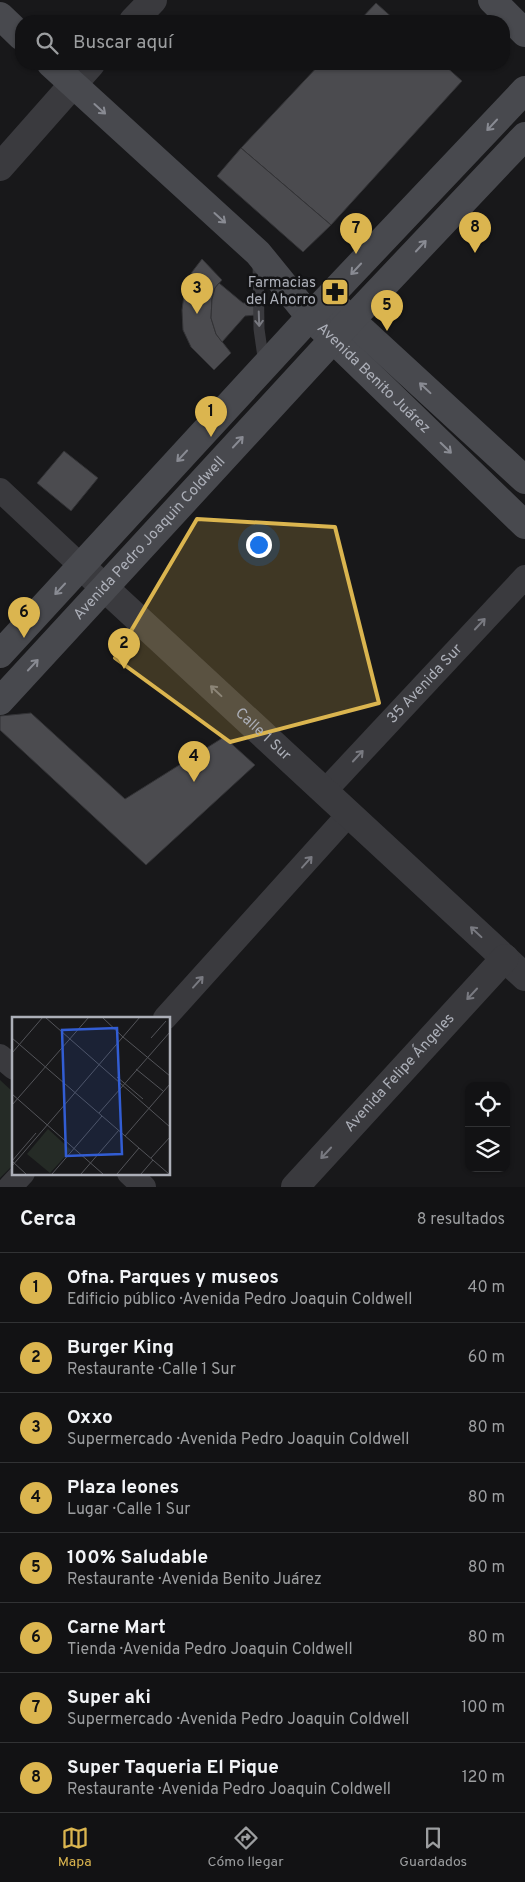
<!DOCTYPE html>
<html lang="es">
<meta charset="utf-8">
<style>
body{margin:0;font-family:Overpass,sans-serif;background:#1f2022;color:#f1f3f6}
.controls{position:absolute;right:15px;bottom:15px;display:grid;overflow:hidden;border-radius:10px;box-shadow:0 1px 4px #0004}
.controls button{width:45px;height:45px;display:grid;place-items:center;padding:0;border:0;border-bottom:1px solid #313234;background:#121214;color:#f1f3f6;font:25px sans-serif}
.you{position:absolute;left:258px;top:544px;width:18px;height:18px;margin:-12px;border:4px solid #fff;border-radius:50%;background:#1a73e8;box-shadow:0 0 0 8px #1a73e833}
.badge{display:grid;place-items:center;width:32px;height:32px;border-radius:50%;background:#dbb54f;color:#111;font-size:16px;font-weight:700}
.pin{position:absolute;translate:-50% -41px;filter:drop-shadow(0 1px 2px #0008)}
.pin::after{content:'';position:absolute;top:26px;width:18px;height:15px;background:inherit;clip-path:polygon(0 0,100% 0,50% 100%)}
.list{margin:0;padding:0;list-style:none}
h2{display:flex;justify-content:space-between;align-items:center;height:65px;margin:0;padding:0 20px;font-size:21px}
h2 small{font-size:16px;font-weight:400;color:#9c9ea0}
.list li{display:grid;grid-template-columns:32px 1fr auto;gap:15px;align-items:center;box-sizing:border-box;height:70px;padding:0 20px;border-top:1px solid #313234}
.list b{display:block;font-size:19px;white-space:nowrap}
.list p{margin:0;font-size:16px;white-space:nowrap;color:#9c9ea0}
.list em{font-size:16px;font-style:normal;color:#9c9ea0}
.icon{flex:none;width:28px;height:28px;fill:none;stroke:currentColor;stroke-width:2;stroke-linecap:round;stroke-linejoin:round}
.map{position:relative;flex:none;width:525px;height:1187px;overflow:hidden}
.search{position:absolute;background:#121214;box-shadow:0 1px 4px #0004;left:15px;right:15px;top:15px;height:55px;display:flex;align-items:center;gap:12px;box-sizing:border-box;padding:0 18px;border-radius:20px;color:#9c9ea0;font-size:19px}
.sheet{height:625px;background:#121214}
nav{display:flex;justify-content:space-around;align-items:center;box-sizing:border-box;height:70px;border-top:1px solid #313234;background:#121214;font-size:14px;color:#9c9ea0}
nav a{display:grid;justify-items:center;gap:2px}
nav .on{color:#dbb54f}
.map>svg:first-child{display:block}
.green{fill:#252b26}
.building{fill:#4b4b4f;stroke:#333336}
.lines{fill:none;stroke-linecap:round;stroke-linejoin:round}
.service{stroke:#3a3a3e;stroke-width:11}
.minor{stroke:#3a3a3e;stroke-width:24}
.tertiary{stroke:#3a3a3e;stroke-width:28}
.secondary{stroke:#48494e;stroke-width:28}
.oneway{stroke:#898b93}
.oneway2{stroke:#797a81}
.marked{fill:#dbb54f;fill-opacity:0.2;stroke:#dbb54f;stroke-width:4;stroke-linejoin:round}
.labels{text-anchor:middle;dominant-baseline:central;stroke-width:5;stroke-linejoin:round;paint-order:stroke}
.poi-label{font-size:15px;fill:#acafb8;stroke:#131315;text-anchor:end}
.street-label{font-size:15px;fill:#acafb8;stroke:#131315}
.inset-road{fill:none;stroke:#535459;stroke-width:1}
.view{fill:#325dd3;fill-opacity:0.15;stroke:#325dd3;stroke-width:2.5}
.inset-edge{fill:none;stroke:#acafb8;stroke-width:2.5}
</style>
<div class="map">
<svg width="525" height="1187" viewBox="0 0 525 1187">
<rect width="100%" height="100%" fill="#18181a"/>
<path class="green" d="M 0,1080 L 14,1093 L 14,1164 L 0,1178 Z"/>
<g class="building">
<path d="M 376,3 L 396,21 L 359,21 Z"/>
<path d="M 320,64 L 443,64 L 462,81 L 331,225 L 241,148 Z"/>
<path d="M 241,148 L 331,225 L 303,252 L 217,176 Z"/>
<path d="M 202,259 L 222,280 L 215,288 L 212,299 L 211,318 L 216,334 L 231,353 L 214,370 L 191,347 L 183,330 L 182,310 L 185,288 L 192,272 Z"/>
<path d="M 219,283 L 243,303 L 256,303 L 256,315 L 245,316 L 222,342 L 216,334 L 211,318 L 212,299 L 215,288 Z"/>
<path d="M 64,451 L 98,478 L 71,511 L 37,483 Z"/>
<path d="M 31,713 L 125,799 L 224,737 L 255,765 L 146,865 L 0,730 L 0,716 Z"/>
</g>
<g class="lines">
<path class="service" d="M 258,260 L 259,329 L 264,364"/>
<g class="minor">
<path d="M 0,490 L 81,566"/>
<path id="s1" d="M 324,792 L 525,577"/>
<path d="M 165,1018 L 349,814"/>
<path d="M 0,1056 L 14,1068"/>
<path d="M 129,1173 L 144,1187"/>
<path d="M 10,1187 L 23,1173"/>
</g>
<g class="tertiary">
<path d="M 133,21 L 153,0"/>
<path d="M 0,167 L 91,64"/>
<path id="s2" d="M 81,566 L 525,977"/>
<path id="s3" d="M 295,1187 L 505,958"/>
</g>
<g class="secondary">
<path d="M 492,0 L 525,33"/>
<path d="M 0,16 L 21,36"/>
<path id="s4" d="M 51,64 L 258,253 L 310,317 L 525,525"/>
<path d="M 337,307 L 525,480"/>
<path d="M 0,654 L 310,317 L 525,90"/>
<path id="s5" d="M 0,701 L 351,320 L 525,136"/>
</g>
</g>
<defs><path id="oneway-shaft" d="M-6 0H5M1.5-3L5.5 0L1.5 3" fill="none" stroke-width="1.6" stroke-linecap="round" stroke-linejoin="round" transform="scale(1.25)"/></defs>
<g class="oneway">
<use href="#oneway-shaft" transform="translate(100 109) rotate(42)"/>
<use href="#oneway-shaft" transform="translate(492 125) rotate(133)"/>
<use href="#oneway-shaft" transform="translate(220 218) rotate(42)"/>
<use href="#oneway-shaft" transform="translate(421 246) rotate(-47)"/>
<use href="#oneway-shaft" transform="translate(356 269) rotate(133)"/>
<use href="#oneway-shaft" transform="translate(425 388) rotate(-137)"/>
<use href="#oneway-shaft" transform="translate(238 442) rotate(-47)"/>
<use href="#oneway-shaft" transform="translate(446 448) rotate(44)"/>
<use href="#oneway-shaft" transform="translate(182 456) rotate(133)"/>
<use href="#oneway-shaft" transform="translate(60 589) rotate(133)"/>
<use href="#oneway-shaft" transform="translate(33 665) rotate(-47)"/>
</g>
<g class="oneway2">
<use href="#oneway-shaft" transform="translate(259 319) rotate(88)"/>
<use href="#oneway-shaft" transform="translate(480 624) rotate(-47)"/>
<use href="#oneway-shaft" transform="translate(216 691) rotate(-137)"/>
<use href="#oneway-shaft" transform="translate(358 756) rotate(-47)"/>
<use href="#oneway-shaft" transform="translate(307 862) rotate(-48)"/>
<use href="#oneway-shaft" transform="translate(476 932) rotate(-137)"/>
<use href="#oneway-shaft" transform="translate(198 982) rotate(-48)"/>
<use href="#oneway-shaft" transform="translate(472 994) rotate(133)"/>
<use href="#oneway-shaft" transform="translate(326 1153) rotate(133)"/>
</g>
<path class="marked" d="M 197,519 L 335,527 L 379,703 L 230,742 L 115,658 Z"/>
<defs>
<symbol id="pharmacy-square" viewBox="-11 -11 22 22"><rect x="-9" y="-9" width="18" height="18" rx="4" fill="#dbb54f" stroke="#131315"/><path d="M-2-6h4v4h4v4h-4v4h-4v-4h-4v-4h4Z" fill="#111"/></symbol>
</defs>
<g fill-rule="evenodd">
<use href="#pharmacy-square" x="319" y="276" width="32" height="32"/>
</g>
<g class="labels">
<g class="poi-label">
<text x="316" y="283">Farmacias<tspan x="316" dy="17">del Ahorro</tspan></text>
</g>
<g class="street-label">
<text stroke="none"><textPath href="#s4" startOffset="451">Avenida Benito Juárez</textPath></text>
<text stroke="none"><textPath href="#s5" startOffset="221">Avenida Pedro Joaquin Coldwell</textPath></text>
<text stroke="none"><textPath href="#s1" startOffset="148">35 Avenida Sur</textPath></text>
<text stroke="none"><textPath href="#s2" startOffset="248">Calle 1 Sur</textPath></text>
<text stroke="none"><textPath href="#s3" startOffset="155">Avenida Felipe Ángeles</textPath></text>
</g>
</g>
<g transform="translate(12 1017)">
<rect width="158" height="158" fill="#18181a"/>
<path d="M 36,112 L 59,133 L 38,156 L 15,137 Z" fill="#252b26"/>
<path class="inset-road" d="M 33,0 L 158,110M 90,0 L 111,20M 111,20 L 158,59M 0,21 L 157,157M 139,21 L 154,4M 0,36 L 31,0M 124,52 L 151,74M 105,60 L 131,82M 0,77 L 91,157M 0,88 L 77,0M 87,96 L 158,15M 113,119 L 158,67M 139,141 L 158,120M 0,144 L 24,116M 1,145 L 14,157M 0,149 L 128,0M 40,157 L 90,99M 69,157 L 107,113M 105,157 L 127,131M 129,157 L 141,143"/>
<path class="view" d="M 105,11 L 110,137 L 54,139 L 50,13 Z"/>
<rect width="158" height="158" class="inset-edge"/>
</g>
</svg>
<div class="controls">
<button><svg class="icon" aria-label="locate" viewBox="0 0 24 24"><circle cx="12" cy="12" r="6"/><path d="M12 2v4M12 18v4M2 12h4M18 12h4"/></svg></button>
<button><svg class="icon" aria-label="layers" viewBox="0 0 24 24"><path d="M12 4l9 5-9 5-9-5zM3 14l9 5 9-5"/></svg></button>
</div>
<div class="you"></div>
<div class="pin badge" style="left:211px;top:437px">1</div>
<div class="pin badge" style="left:124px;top:669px">2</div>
<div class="pin badge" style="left:197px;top:314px">3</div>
<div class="pin badge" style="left:194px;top:782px">4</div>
<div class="pin badge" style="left:387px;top:331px">5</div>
<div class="pin badge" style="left:24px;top:638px">6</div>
<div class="pin badge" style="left:356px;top:254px">7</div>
<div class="pin badge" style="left:475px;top:253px">8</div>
<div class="search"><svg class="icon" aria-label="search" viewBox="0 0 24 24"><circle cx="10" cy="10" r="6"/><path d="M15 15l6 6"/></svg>Buscar aquí</div>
</div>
<section class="sheet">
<h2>Cerca<small>8 resultados</small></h2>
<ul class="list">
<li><span class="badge">1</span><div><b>Ofna. Parques y museos</b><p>Edificio público · Avenida Pedro Joaquin Coldwell</p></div><em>40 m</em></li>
<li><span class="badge">2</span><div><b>Burger King</b><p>Restaurante · Calle 1 Sur</p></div><em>60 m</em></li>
<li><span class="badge">3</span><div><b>Oxxo</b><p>Supermercado · Avenida Pedro Joaquin Coldwell</p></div><em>80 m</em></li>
<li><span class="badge">4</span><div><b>Plaza leones</b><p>Lugar · Calle 1 Sur</p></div><em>80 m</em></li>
<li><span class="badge">5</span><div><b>100% Saludable</b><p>Restaurante · Avenida Benito Juárez</p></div><em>80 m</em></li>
<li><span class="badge">6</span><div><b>Carne Mart</b><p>Tienda · Avenida Pedro Joaquin Coldwell</p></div><em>80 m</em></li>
<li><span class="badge">7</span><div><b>Super aki</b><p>Supermercado · Avenida Pedro Joaquin Coldwell</p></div><em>100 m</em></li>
<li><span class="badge">8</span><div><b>Super Taqueria El Pique</b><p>Restaurante · Avenida Pedro Joaquin Coldwell</p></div><em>120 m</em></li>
</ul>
</section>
<nav>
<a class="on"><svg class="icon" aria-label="map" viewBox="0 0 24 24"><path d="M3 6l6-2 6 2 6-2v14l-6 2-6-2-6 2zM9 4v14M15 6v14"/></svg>Mapa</a>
<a><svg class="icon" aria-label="directions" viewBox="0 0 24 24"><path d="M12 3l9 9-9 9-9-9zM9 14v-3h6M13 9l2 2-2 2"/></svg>Cómo llegar</a>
<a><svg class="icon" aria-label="saved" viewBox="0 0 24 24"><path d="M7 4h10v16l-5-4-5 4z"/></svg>Guardados</a>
</nav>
